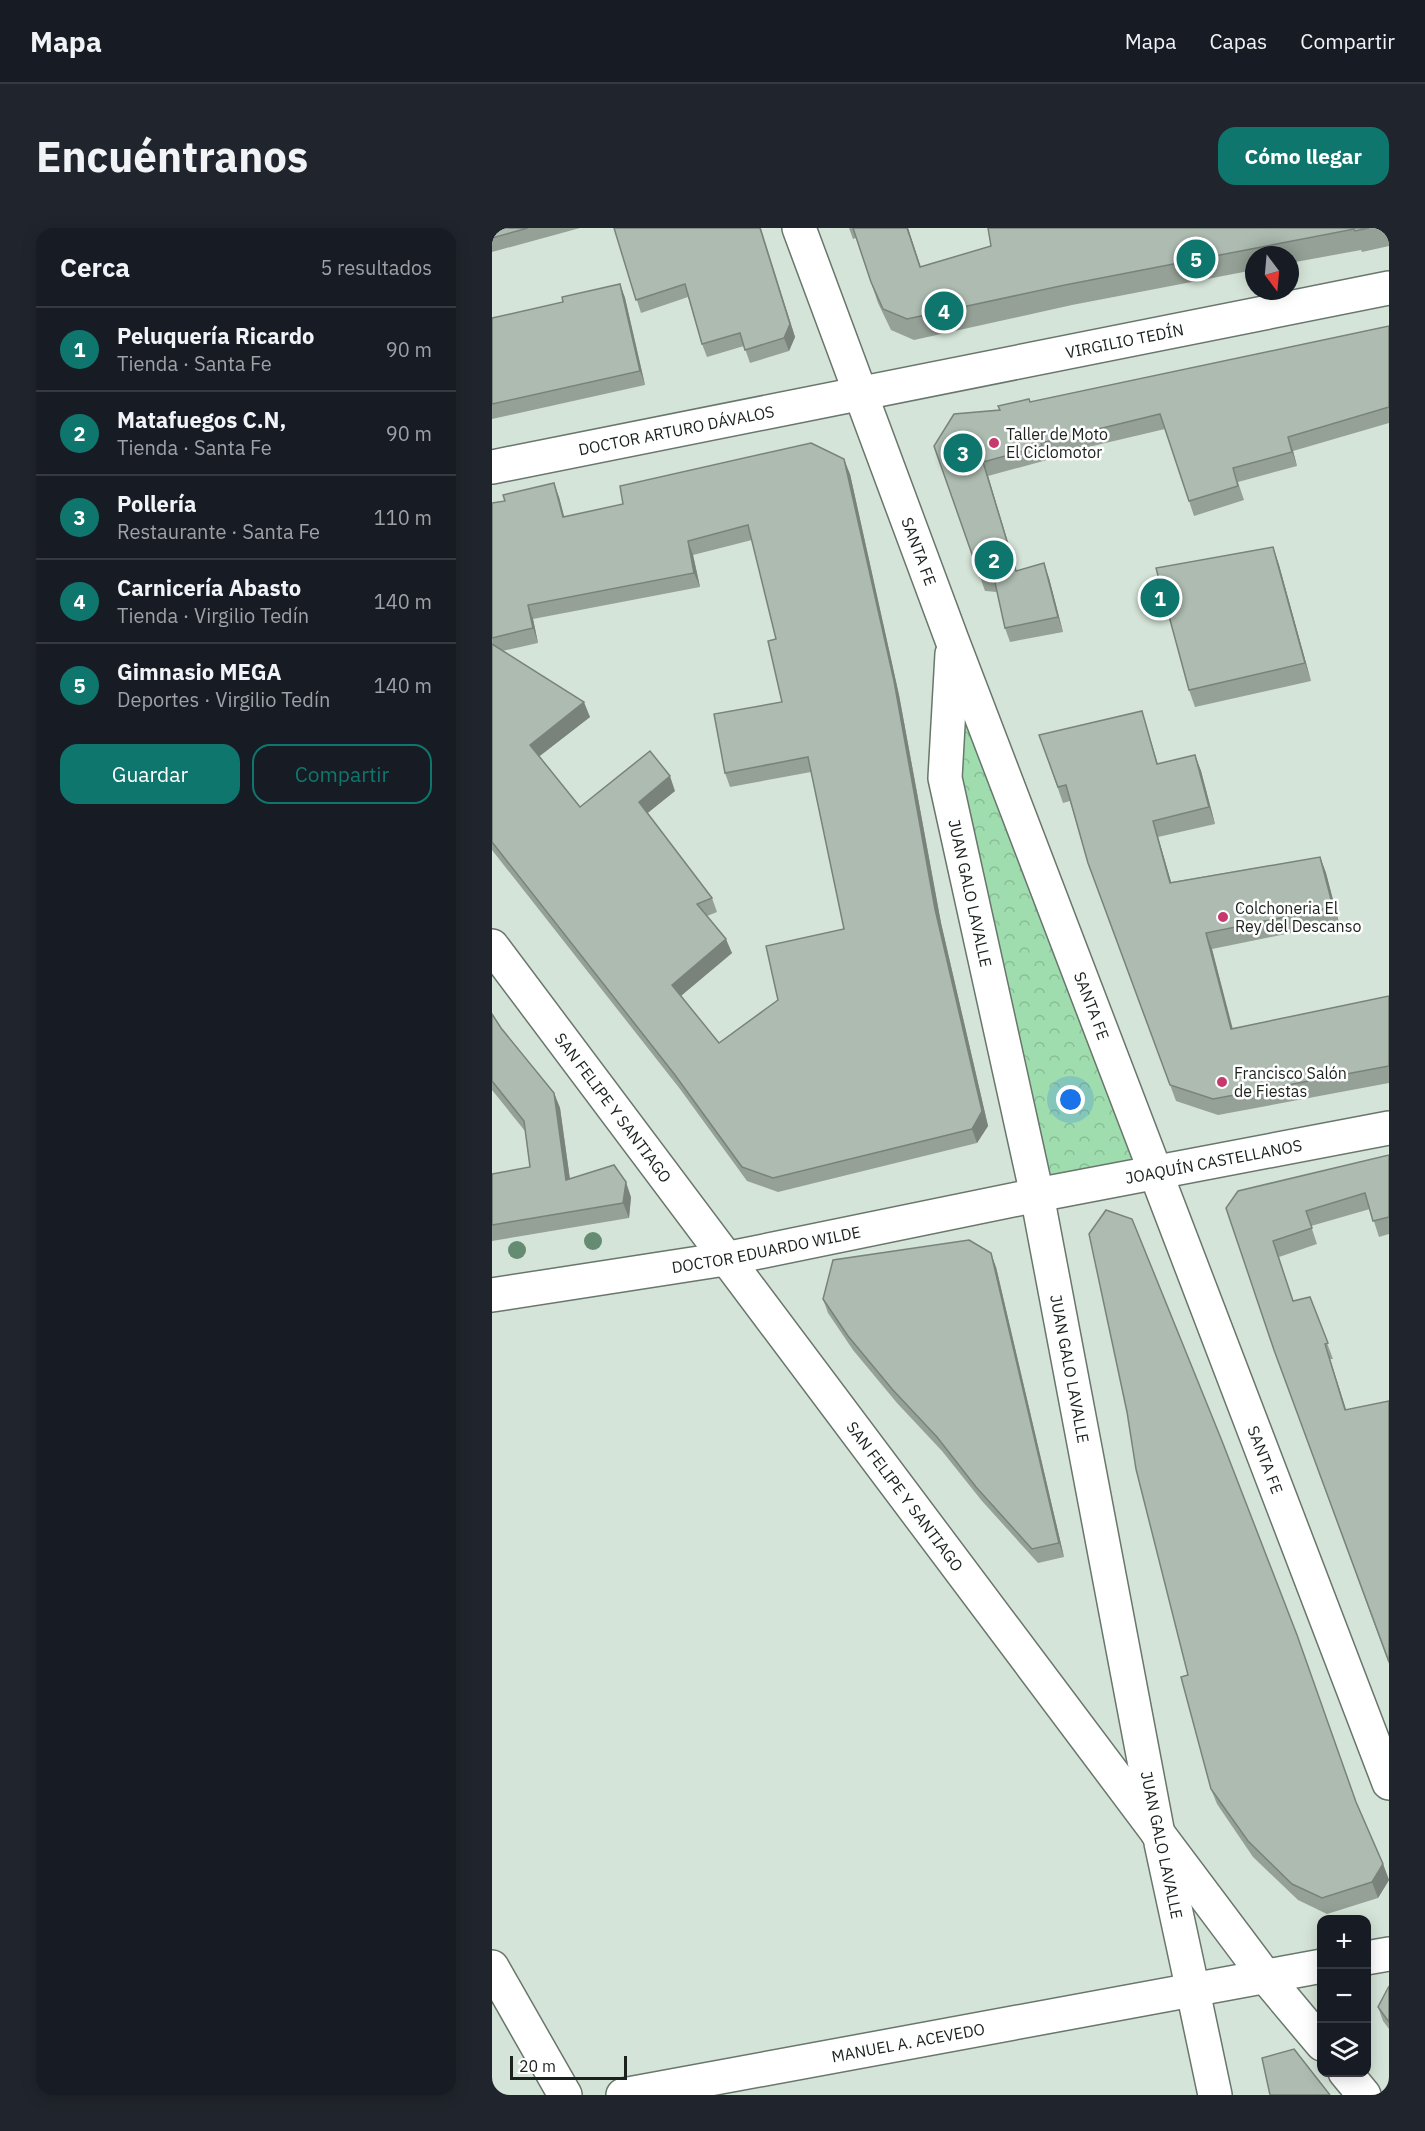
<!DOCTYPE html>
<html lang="es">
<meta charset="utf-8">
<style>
body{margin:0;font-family:"IBM Plex Sans",sans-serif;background:#20242c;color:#f1f3f6}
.controls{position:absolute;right:18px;bottom:18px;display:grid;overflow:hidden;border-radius:12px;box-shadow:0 3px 15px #0003}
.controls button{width:54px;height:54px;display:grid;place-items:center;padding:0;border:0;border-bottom:2px solid #363941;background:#171b24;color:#f1f3f6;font:30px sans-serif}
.compass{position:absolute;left:753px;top:18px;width:54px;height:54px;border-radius:50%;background:#171b24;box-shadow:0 3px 15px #0003;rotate:164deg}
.scale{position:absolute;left:18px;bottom:15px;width:117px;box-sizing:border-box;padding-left:6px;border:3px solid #1b211d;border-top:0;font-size:16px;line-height:21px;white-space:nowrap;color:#1b211d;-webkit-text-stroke:4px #fff;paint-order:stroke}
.you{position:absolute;left:579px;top:872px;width:21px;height:21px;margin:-15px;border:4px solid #fff;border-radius:50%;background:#1a73e8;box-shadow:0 0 0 9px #1a73e833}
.badge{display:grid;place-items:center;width:39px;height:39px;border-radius:50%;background:#0f766e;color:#fff;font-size:20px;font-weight:700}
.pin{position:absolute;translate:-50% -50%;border:3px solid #fff;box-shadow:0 2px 6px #0006}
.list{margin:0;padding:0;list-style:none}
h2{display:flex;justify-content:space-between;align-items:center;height:78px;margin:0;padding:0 24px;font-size:26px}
h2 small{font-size:20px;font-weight:400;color:#9ea1a6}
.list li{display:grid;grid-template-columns:39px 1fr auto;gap:18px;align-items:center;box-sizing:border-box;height:84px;padding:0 24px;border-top:2px solid #363941}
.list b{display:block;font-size:22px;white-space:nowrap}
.list p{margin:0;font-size:20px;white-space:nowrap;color:#9ea1a6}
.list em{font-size:20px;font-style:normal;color:#9ea1a6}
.actions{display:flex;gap:12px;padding:18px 24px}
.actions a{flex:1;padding:14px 0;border:2px solid #0f766e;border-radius:18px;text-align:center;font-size:21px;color:#0f766e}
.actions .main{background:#0f766e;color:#fff}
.icon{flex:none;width:33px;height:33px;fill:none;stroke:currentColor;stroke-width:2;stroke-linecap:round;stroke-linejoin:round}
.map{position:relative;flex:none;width:897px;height:1867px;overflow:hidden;border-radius:18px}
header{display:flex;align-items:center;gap:36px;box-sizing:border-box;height:84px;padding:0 30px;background:#171b24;border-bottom:2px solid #363941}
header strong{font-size:28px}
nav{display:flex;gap:33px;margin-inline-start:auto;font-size:21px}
.intro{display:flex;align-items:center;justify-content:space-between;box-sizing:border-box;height:144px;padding:0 36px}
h1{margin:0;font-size:42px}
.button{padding:15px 27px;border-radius:18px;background:#0f766e;color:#fff;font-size:21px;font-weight:700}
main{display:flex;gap:36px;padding:0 36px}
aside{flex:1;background:#171b24;border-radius:18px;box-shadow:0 3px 15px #0003}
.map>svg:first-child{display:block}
.park{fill:url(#park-crowns)}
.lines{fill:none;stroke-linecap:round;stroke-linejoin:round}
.minor-casing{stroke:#69766c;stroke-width:36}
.tertiary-casing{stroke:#69766c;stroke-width:36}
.minor{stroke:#fff;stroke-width:33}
.tertiary{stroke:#fff;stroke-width:33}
.tree{fill:#658b73}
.wall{fill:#95a197;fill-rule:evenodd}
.shaded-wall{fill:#79837b}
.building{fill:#adbbb0;stroke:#79837b;stroke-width:1.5}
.poi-dot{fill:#c5396d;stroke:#fff;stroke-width:2}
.labels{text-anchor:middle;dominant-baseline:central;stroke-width:5;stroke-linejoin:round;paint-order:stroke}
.street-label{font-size:16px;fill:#1b211d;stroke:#fff}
.poi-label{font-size:16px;fill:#1b211d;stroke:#fff;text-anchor:start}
</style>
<header>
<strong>Mapa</strong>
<nav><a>Mapa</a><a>Capas</a><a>Compartir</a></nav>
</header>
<div class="intro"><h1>Encuéntranos</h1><a class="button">Cómo llegar</a></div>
<main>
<aside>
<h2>Cerca<small>5 resultados</small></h2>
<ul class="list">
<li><span class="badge">1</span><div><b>Peluquería Ricardo</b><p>Tienda · Santa Fe</p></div><em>90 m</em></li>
<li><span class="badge">2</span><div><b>Matafuegos C.N,</b><p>Tienda · Santa Fe</p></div><em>90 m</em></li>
<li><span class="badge">3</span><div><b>Pollería</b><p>Restaurante · Santa Fe</p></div><em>110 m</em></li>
<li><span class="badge">4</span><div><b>Carnicería Abasto</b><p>Tienda · Virgilio Tedín</p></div><em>140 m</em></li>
<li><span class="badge">5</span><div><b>Gimnasio MEGA</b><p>Deportes · Virgilio Tedín</p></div><em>140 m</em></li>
</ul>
<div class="actions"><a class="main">Guardar</a><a>Compartir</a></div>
</aside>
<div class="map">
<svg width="897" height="1867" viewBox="0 0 897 1867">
<defs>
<pattern id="park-crowns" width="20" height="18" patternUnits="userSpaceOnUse" patternTransform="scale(1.5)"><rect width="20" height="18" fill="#9fddaf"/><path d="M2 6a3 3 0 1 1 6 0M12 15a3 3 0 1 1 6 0" fill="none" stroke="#88bd96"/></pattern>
</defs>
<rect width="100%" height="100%" fill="#d5e4d8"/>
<path class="park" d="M 460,427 L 656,942 L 548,961 L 456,552 Z"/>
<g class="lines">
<defs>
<g id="minor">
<path id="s1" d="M 307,0 L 460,412 L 897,1555"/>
<path id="s2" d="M 0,239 L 897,60"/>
<path id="s3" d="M 460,426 L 453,550 L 545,967 L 666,1606"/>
<path id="s4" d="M 0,1067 L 233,1031 L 545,967 L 897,900"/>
<path d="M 0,1739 L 73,1867"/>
<path d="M 773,1748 L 830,1816"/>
<path d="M 701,1763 L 723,1867"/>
<path d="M 853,1844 L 872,1867"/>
</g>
<g id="tertiary">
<path id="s5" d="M 0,718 L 773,1748"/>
<path d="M 669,1615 L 701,1763"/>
<path d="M 874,1730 L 897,1726"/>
<path id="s6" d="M 131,1867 L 830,1738"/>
</g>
</defs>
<use href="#minor" class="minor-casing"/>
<use href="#tertiary" class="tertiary-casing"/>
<use href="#minor" class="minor"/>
<use href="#tertiary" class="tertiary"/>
</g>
<g class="tree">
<circle cx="101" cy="1013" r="9"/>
<circle cx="25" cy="1022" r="9"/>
</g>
<g class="wall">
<path d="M 0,0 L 88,0 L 0,24 Z"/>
<path d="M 122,0 L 269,0 L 303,109 L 297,123 L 258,135 L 252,118 L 215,129 L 210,116 L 196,69 L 149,85 Z"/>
<path d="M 357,0 L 416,0 L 429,39 L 499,18 L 496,0 L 897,0 L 897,18 L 870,24 L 869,22 L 798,35 L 798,27 L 762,27 L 762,42 L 580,77 L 422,112 L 399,102 L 386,75 L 364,10 L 361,11 Z"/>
<path d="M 128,56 L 133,70 L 153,157 L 0,191 L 0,90 L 71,74 Z"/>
<path d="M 897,98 L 897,195 L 801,223 L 805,238 L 746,254 L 752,272 L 702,288 L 673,201 L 554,229 L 555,232 L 496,248 L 524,343 L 557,350 L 571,404 L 518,414 L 513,400 L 505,364 L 493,363 L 442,218 L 508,182 L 538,174 Z"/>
<path d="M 358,246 L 407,467 L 449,695 L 496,898 L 485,915 L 286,964 L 255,953 L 188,861 L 0,622 L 0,275 L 67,269 L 72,289 ZM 260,312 L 284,411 L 290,474 L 233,545 L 238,559 L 319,544 L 352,701 L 286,772 L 227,815 L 189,768 L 240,725 L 215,688 L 225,684 L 220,670 L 155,585 L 183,563 L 88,579 L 47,528 L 98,489 L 10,423 L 46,415 L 41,391 L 208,359 L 201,327 Z"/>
<path d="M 781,319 L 787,337 L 819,453 L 703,479 L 697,462 Z"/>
<path d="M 650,483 L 655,500 L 666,536 L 703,527 L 709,543 L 723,596 L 666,609 L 679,654 L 828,629 L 834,645 L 847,695 L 720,721 L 740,801 L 897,768 L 897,855 L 726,887 L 684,873 L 596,635 L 578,573 L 571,575 L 547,507 Z"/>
<path d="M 0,786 L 9,800 L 62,865 L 68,880 L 78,951 L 139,969 L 137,990 L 0,1013 L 0,946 L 38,939 L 33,903 L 0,862 Z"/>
<path d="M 897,927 L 897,1006 L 887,1009 L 878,981 L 819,998 L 825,1016 L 787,1029 L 801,1073 L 818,1069 L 841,1131 L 838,1131 L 854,1182 L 897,1173 L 897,1436 L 782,1122 L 734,980 Z"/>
<path d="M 504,1039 L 572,1329 L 546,1335 L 490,1273 L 450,1223 L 405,1175 L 361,1122 L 336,1085 L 331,1071 Z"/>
<path d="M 719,1561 L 865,1576 L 891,1636 L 897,1652 L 886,1670 L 835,1686 L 806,1672 L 761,1629 L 725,1576 Z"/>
<path d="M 897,1758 L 897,1801 L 891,1793 L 886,1779 Z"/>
</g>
<g class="shaded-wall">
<path d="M 268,0 L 303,109 L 297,123 L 292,110 Z"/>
<path d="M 415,0 L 416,0 L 435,60 Z"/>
<path d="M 128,56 L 133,70 L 153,157 L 148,143 Z"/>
<path d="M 796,209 L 801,223 L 805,238 L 800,224 Z"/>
<path d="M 352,231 L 358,246 L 407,467 L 449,695 L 496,898 L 485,915 L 480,901 L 443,681 Z"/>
<path d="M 491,234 L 496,248 L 529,358 L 524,343 Z"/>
<path d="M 62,255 L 67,269 L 76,303 L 71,289 Z"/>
<path d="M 196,313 L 201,327 L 208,359 L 202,345 Z"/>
<path d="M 781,319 L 787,337 L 819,453 L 813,435 Z"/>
<path d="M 552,335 L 557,350 L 571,404 L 566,389 Z"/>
<path d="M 36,377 L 41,391 L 46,415 L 41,400 Z"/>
<path d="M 92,474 L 98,489 L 44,531 L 38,517 Z"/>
<path d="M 703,527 L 709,543 L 723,596 L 717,579 Z"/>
<path d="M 178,548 L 183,563 L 152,588 L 147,574 Z"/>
<path d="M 661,593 L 666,609 L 684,671 L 678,655 Z"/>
<path d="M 828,629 L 834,645 L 847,695 L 841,679 Z"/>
<path d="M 714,705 L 720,721 L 745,817 L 739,801 Z"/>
<path d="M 234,711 L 240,725 L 185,771 L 180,757 Z"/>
<path d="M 62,865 L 68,880 L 80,967 L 74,952 Z"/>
<path d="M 134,954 L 139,969 L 137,990 L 131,975 Z"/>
<path d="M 499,1025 L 504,1039 L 572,1329 L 567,1315 Z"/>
<path d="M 833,1116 L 838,1131 L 859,1197 L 853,1182 Z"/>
<path d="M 891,1636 L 897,1652 L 886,1670 L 880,1654 Z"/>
</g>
<g class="building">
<path d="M 0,0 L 36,0 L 0,10 Z"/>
<path d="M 122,0 L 268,0 L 298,96 L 292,110 L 253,122 L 248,105 L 210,116 L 193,56 L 144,72 Z"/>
<path d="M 361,0 L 415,0 L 428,39 L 499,18 L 496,0 L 877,0 L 863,3 L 862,1 L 573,57 L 415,91 L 391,81 L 379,54 Z"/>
<path d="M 128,56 L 148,143 L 0,176 L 0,90 L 71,74 L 70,69 Z"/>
<path d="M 897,98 L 897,179 L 796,209 L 800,224 L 741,240 L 746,258 L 697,273 L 668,186 L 549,215 L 550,218 L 491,234 L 524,343 L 552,335 L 566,389 L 513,400 L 502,350 L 488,349 L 442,218 L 462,186 L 508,182 L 506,178 L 537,171 L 538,174 Z"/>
<path d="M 319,215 L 352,231 L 402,453 L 443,681 L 490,883 L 480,901 L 281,950 L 250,939 L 183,847 L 0,614 L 0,416 L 92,474 L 38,517 L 88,579 L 158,523 L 178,548 L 147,574 L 220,670 L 205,676 L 234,711 L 180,757 L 227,815 L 286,772 L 274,718 L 352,701 L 316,529 L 233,545 L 222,486 L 290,474 L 276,413 L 284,411 L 256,297 L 196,313 L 202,345 L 36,377 L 41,400 L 0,410 L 0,275 L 13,273 L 11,267 L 62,255 L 71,289 L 131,276 L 128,258 Z"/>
<path d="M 781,319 L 813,435 L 697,462 L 664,340 Z"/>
<path d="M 650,483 L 665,536 L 703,527 L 717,579 L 661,593 L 678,655 L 828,629 L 841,679 L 714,705 L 739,801 L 897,768 L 897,838 L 721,871 L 678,857 L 596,635 L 574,557 L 566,559 L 547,507 Z"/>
<path d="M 0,786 L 9,800 L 62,865 L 74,952 L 122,937 L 134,954 L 131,975 L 0,997 L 0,946 L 38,939 L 32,893 L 0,853 Z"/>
<path d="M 897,927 L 897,989 L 881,993 L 873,965 L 814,983 L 820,1000 L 781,1013 L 801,1073 L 818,1069 L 836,1115 L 833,1116 L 853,1182 L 897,1173 L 897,1434 L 782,1122 L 734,980 L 746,963 Z"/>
<path d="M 614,982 L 640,991 L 730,1213 L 805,1407 L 864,1574 L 891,1636 L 880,1654 L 830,1670 L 800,1656 L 756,1613 L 719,1561 L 689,1449 L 696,1447 L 644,1241 L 635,1184 L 597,1006 Z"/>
<path d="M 477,1012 L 499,1025 L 567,1315 L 540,1321 L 484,1259 L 445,1209 L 400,1161 L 356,1108 L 331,1071 L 341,1032 Z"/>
<path d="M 897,1758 L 897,1794 L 886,1779 Z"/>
<path d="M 802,1821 L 838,1867 L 778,1867 L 770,1830 Z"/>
</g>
<g class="poi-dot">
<circle cx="502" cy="215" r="6"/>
<circle cx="731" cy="689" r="6"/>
<circle cx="730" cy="854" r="6"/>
</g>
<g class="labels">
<g class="street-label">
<text stroke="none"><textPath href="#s2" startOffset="645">VIRGILIO TEDÍN</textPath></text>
<text stroke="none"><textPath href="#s2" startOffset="188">DOCTOR ARTURO DÁVALOS</textPath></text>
<text stroke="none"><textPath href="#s1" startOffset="345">SANTA FE</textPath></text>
<text stroke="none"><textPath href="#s3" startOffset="242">JUAN GALO LAVALLE</textPath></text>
<text stroke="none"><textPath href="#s1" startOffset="831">SANTA FE</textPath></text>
<text stroke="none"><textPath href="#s5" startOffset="202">SAN FELIPE Y SANTIAGO</textPath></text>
<text stroke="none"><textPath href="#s4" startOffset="734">JOAQUÍN CASTELLANOS</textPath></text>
<text stroke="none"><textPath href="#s4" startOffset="278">DOCTOR EDUARDO WILDE</textPath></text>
<text stroke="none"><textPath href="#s3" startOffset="728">JUAN GALO LAVALLE</textPath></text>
<text stroke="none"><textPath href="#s1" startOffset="1317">SANTA FE</textPath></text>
<text stroke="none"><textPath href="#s5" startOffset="688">SAN FELIPE Y SANTIAGO</textPath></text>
<text transform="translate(670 1617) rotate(78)">JUAN GALO LAVALLE</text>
<text stroke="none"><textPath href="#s6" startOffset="290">MANUEL A. ACEVEDO</textPath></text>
</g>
<g class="poi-label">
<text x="514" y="206">Taller de Moto<tspan x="514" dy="18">El Ciclomotor</tspan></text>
<text x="743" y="680">Colchoneria El<tspan x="743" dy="18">Rey del Descanso</tspan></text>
<text x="742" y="845">Francisco Salón<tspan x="742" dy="18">de Fiestas</tspan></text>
</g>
</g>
</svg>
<div class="controls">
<button>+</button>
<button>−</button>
<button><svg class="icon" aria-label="layers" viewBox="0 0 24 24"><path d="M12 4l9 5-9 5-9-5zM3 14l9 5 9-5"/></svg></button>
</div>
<svg class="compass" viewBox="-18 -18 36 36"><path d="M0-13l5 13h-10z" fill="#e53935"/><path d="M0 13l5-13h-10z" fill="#9ea1a6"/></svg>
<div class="scale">20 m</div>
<div class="you"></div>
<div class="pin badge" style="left:668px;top:370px">1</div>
<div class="pin badge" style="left:502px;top:332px">2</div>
<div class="pin badge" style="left:471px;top:225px">3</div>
<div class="pin badge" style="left:452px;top:83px">4</div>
<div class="pin badge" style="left:704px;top:31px">5</div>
</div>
</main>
